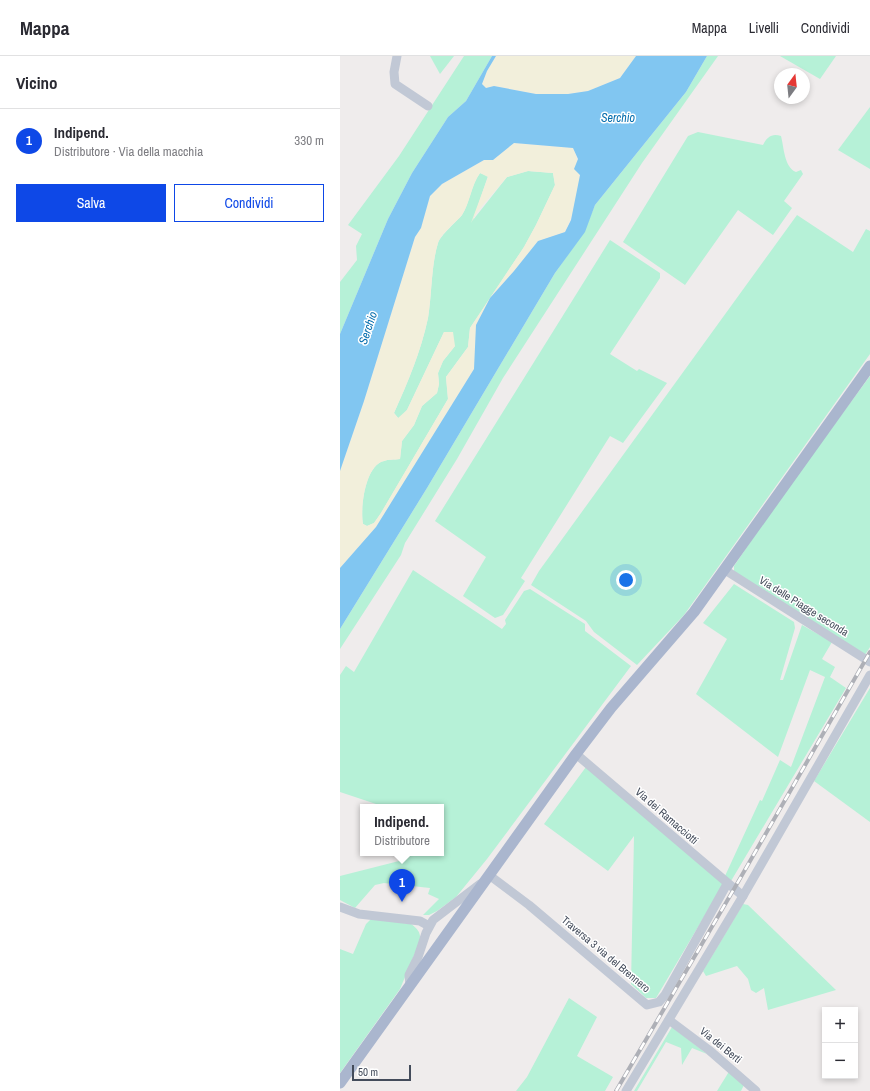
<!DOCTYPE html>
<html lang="it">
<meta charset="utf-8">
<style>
body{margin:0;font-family:"Archivo Narrow",sans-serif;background:#f7f7f7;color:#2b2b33}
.controls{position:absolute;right:12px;bottom:12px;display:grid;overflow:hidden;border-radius:0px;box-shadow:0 2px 6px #0003}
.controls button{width:36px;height:36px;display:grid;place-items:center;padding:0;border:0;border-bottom:1px solid #e1e1e2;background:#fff;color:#2b2b33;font:20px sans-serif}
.compass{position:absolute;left:434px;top:12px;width:36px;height:36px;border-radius:50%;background:#fff;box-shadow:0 2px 6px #0003;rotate:15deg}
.scale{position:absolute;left:12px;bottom:10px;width:59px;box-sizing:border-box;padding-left:4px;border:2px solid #444c5b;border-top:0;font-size:11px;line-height:14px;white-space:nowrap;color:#444c5b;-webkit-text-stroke:3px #fff;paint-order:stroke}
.you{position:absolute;left:286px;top:524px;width:14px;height:14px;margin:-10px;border:3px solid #fff;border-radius:50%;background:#1a73e8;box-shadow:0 0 0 6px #1a73e833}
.badge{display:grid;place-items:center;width:26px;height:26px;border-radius:50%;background:#0e48e7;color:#fff;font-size:13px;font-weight:700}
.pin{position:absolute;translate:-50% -33px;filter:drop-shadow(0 1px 2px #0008)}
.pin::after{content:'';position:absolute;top:21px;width:14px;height:12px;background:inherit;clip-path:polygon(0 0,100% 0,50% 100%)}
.popup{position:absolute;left:20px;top:748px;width:84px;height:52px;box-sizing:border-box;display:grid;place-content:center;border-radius:0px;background:#fff;filter:drop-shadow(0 1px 3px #0005);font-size:13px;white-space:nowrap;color:#7c7c81}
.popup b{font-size:15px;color:#2b2b33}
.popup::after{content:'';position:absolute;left:50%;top:100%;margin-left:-8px;border:8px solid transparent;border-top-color:#fff}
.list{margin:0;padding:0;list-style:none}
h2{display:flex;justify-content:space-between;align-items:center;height:52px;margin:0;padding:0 16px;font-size:17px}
h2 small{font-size:13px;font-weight:400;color:#7c7c81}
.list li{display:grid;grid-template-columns:26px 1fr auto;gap:12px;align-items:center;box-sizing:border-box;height:64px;padding:0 16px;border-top:1px solid #e1e1e2}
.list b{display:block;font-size:15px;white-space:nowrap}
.list p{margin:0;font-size:13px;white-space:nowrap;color:#7c7c81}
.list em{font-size:13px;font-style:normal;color:#7c7c81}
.actions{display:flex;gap:8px;padding:12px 16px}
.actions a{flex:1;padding:9px 0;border:1px solid #0e48e7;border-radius:0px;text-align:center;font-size:14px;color:#0e48e7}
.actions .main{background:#0e48e7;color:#fff}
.map{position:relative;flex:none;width:530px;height:1035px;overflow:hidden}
header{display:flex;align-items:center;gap:24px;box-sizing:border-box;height:56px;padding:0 20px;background:#fff;border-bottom:1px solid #e1e1e2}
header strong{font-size:19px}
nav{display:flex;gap:22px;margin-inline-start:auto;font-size:14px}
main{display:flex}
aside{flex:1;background:#fff}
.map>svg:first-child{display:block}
.green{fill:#b6f1d7}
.sand{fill:#f2efdb;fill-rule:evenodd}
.water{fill:#81c6f1}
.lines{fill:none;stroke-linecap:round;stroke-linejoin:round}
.minor{stroke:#c1c8d5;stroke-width:9}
.major{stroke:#aab6ce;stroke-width:11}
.rail-casing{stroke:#aeb0b7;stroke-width:4}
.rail{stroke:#fff;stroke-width:2.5;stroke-dasharray:8;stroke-linecap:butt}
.labels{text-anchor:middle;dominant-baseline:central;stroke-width:3;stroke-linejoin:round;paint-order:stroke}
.street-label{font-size:11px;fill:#444c5b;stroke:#fff}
.water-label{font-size:12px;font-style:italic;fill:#046dad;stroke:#fff}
</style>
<header>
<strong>Mappa</strong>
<nav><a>Mappa</a><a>Livelli</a><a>Condividi</a></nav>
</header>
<main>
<aside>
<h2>Vicino<small></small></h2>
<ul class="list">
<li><span class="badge">1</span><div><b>Indipend.</b><p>Distributore · Via della macchia</p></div><em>330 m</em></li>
</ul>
<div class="actions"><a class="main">Salva</a><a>Condividi</a></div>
</aside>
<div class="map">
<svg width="530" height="1035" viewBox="0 0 530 1035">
<rect width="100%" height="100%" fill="#efecec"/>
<g class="green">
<path d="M 90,0 L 114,0 L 100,18 Z"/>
<path d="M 124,0 L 152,0 L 126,45 L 108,61 L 72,117 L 48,163 L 0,278 L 0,226 L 17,204 L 16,190 L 22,178 L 8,169 L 59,100 Z"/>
<path d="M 367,0 L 378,0 L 302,107 L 163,322 L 117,403 L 65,487 L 61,499 L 0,593 L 0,573 L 87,432 L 215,217 L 244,176 L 255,149 L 346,36 Z"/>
<path d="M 440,0 L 496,0 L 480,23 Z"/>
<path d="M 530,51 L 530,113 L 498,94 Z"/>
<path d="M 358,76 L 423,89 C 427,81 432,77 441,80 C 444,91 444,111 456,116 L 461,114 L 463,118 L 444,145 L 452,152 L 433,179 L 398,154 L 345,229 L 283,186 L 348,80 Z"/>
<path d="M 188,115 L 213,117 L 215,129 L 196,169 L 184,191 L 130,272 L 128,291 L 106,321 L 108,343 L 41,457 L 34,467 L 27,470 L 23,468 C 20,453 25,409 44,405 C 48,403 54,404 60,403 L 62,385 L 74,369 L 82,350 L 97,337 L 99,328 L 98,317 L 103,305 L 115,290 L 104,276 L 67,354 L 59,363 L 54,357 C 68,326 81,295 88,262 C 92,239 91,209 98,187 C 101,179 116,166 122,159 C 130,146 131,129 140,117 L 148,120 L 133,164 L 167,121 Z"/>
<path d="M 457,159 L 513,196 L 526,173 L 530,175 L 530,298 L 344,559 L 297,609 L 254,576 L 246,565 L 191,529 L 199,515 Z"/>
<path d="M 270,184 L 320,217 L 320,222 L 270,298 L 297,315 L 299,313 L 327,327 L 283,387 L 270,380 L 181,522 L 185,525 L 163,559 L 155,562 L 123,540 L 146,501 L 95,465 Z"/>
<path d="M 530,320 L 530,591 L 525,599 L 394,516 L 394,510 L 441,441 Z"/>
<path d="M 73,514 L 162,573 L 166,568 L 165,564 L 184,535 L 190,533 L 245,568 L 245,575 L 291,610 L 147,803 L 116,841 L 97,855 L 89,859 L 83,859 L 99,843 L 88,838 L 90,832 L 44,827 L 35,829 L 15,852 L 0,844 L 0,820 L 63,804 L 67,797 L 101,797 L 101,751 L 45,751 L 0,736 L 0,619 L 6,610 L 14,616 Z"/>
<path d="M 394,528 L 454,566 L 455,572 L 440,624 L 443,624 L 462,569 L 492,586 L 482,603 L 495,611 L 490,621 L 506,632 L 391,825 L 385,820 L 420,744 L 422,745 L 440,704 L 451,711 L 485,621 L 470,614 L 438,701 L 356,638 L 387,583 L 363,567 Z"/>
<path d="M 530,632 L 530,766 L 474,725 Z"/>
<path d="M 246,711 L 384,827 L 316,942 L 306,942 L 291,928 L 294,780 L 268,815 L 204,768 Z"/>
<path d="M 403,848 L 408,849 L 496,934 L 428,954 L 424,932 L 416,937 L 411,934 L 408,923 L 397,910 L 366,920 L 363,915 Z"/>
<path d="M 31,863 L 71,868 C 78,873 81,877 80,885 L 60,933 L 0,1017 L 0,893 L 13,898 L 26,868 Z"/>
<path d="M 229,942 L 257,961 L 237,1000 L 273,1021 L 265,1035 L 176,1035 L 187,1021 Z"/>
<path d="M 332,971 L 367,998 L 352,992 L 342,1009 L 341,992 L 326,986 L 297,1035 L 294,1035 Z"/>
<path d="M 390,1014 L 404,1029 L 401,1035 L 377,1035 Z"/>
</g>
<g class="sand">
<path d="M 156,0 L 296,0 L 280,22 L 248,35 L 228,38 L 196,38 L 154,30 L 146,32 L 142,28 L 147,15 Z"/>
<path d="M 174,87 L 233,92 C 246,118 237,151 225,176 L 198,185 L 174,215 L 150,242 L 134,313 L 36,471 L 0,512 L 0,415 L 24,345 L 75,181 L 81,172 L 90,140 L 102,128 L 144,104 L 153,104 ZM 188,115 L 213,117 L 215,129 L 196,169 L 184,191 L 130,272 L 128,291 L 106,321 L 108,343 L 41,457 L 34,467 L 27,470 L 23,468 C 20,453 25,409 44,405 C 48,403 54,404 60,403 L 62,385 L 74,369 L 82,350 L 97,337 L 99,328 L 98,317 L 103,305 L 115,290 L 113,276 L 104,276 L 67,354 L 58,362 L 54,357 C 68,326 81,295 88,262 C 92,238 91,210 98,187 C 100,179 116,166 122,159 C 130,147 131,130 140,117 L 148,121 L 131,167 L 137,156 L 167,121 Z"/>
</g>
<path class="water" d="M 152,0 L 156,0 L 147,15 L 142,28 L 146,32 L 154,30 L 196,38 L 228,38 L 248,35 L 280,22 L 296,0 L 367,0 L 346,36 L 255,149 L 245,176 L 215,217 L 87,432 L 0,573 L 0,512 L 36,471 L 134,313 L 136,269 L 150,242 L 174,215 L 198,185 L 225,176 L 231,164 L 240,119 L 234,113 L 238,103 L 233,92 L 174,87 L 153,104 L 144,104 L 102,128 L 90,140 L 81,172 L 75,181 L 24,345 L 0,415 L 0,278 L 48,163 L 72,117 L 108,61 L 126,45 Z"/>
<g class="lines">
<g class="minor">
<path d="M 57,0 L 54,16 L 55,28 L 88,50"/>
<path d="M 385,514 L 530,606"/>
<path d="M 236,698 L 403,840"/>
<path d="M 149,819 L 189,849 L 307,949 L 319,946 L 325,939 L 387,828"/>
<path d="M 0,851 L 19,858 L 80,865 L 89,870"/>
<path d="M 70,930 L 69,919 L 78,901 L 86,877 L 93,864 L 140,828"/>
<path d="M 329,964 L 369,994 L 416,1035"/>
<path d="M 286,1035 L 403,840 L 530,619"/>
</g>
<path class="major" d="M 0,1027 L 236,698 L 271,652 L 354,556 L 530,310"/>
<defs>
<path id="rail" d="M 276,1035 L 394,833 L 530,596"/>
</defs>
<use href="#rail" class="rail-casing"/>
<use href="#rail" class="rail"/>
</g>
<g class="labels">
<g class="street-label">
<text transform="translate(464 550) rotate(32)">Via delle Piagge seconda</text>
<text transform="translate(327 760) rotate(41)">Via dei Ramacciotti</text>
<text transform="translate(266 898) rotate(40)">Traversa 3 via del Brennero</text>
<text transform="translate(381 989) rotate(39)">Via dei Berti</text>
</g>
<g class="water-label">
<text x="278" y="62">Serchio</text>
<text transform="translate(28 272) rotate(-71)">Serchio</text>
</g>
</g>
</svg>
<div class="controls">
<button>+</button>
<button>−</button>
</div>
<svg class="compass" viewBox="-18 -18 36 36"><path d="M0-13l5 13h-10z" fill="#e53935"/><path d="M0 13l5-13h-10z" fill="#7c7c81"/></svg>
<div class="scale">50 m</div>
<div class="you"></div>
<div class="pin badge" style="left:62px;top:846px">1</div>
<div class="popup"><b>Indipend.</b>Distributore</div>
</div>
</main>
